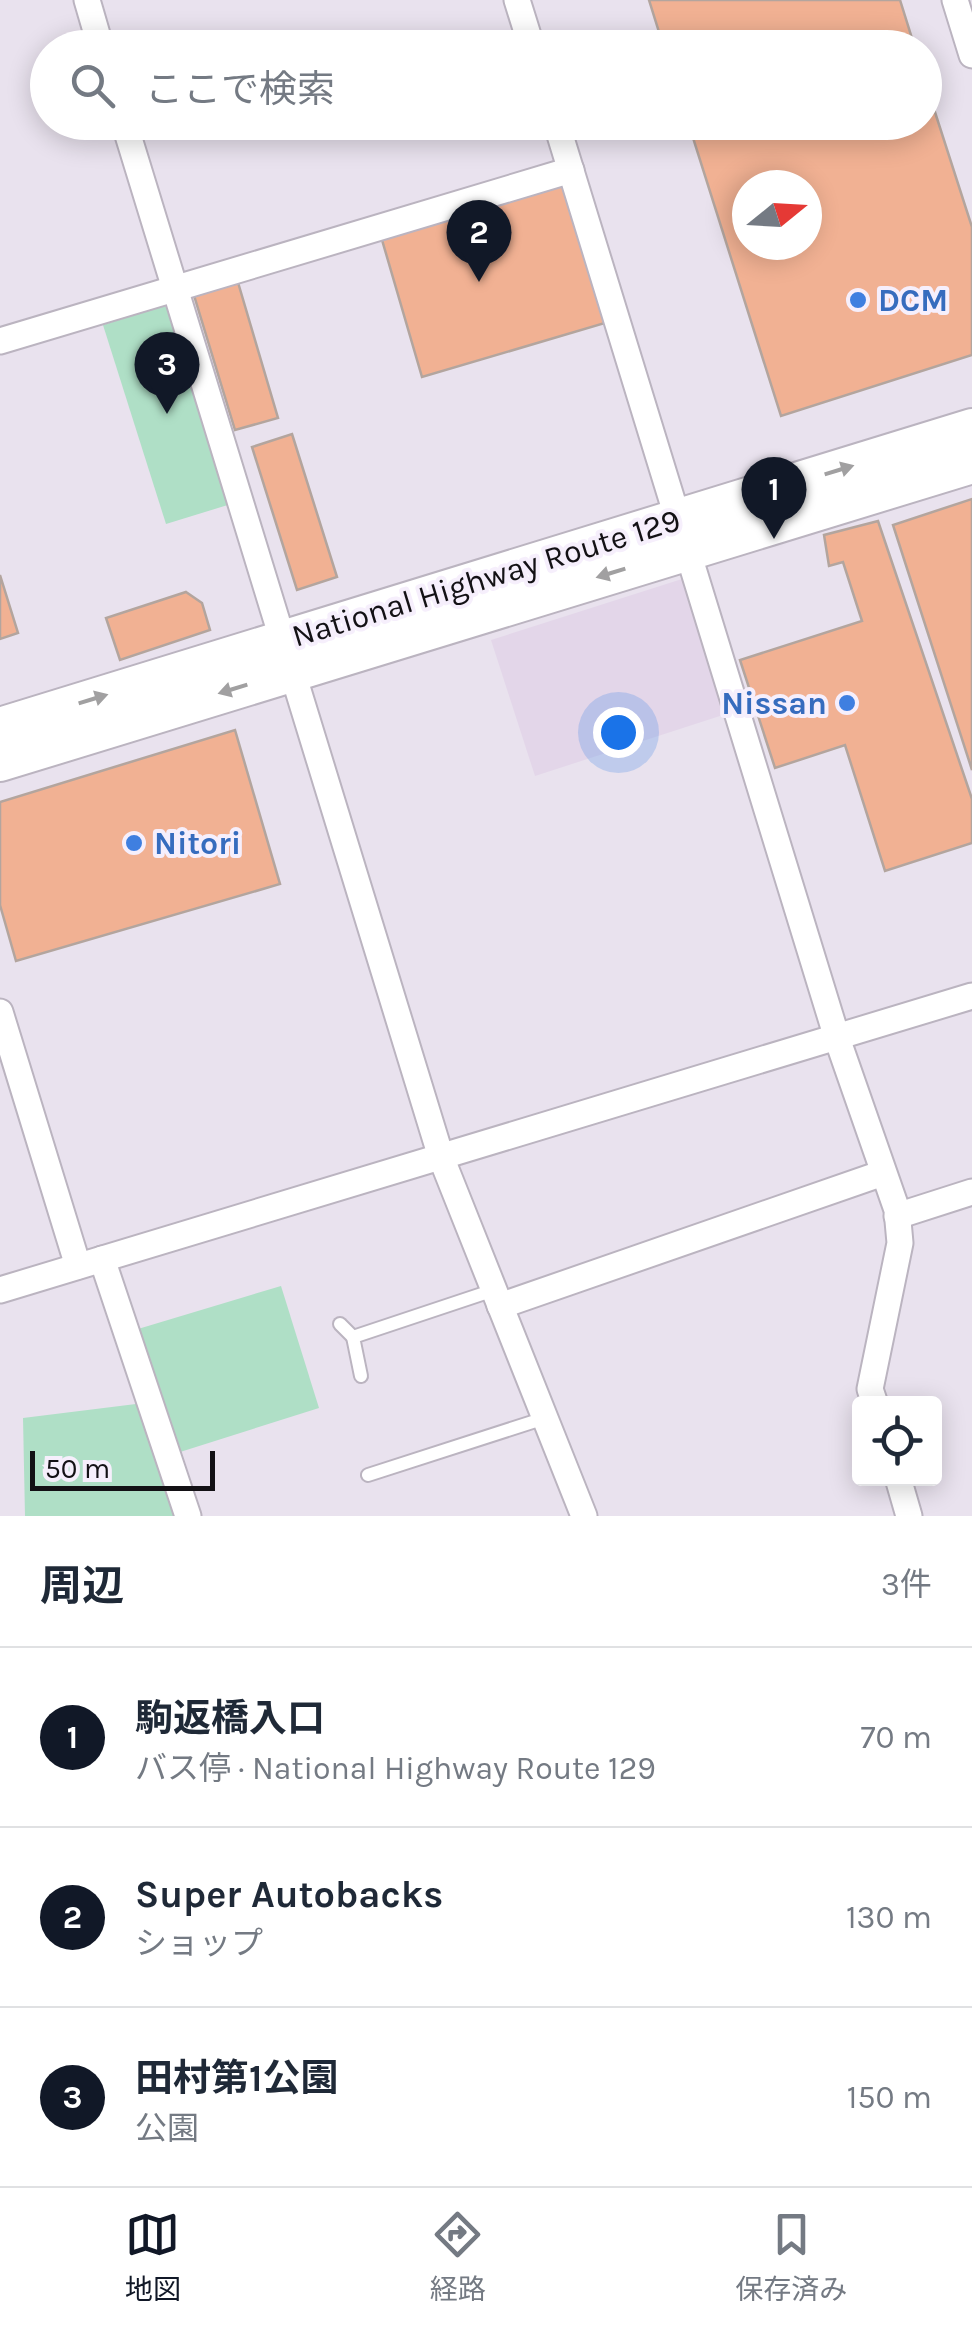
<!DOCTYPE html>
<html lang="ja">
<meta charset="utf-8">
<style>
body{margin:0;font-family:Karla,"Noto Sans JP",sans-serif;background:#f6f6f7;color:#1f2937}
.controls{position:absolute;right:30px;bottom:30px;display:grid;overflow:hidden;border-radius:10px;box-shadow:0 5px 25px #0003}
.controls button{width:90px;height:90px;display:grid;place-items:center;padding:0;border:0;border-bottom:2px solid #e0e1e3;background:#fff;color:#1f2937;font:50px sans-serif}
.compass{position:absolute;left:732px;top:170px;width:90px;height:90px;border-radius:50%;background:#fff;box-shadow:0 5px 25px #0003;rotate:72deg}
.scale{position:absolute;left:30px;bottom:25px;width:185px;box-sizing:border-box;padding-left:10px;border:5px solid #131115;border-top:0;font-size:28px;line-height:35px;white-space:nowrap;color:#131115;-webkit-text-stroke:8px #f6effc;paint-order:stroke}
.you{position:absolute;left:618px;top:732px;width:35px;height:35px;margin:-25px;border:8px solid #fff;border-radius:50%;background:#1a73e8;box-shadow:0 0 0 15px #1a73e833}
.badge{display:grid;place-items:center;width:65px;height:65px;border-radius:50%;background:#111827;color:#fff;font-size:32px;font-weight:700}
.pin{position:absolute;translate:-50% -82px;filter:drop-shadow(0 2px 5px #0008)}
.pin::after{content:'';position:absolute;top:52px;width:35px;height:30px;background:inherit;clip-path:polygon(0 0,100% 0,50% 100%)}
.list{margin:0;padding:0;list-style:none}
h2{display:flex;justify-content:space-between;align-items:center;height:130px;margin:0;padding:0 40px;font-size:42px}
h2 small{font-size:32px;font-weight:400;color:#747a83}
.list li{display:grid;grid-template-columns:65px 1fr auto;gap:30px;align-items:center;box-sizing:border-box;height:180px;padding:0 40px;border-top:2px solid #e0e1e3}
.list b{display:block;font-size:38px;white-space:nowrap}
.list p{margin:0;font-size:32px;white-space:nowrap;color:#747a83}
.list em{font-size:32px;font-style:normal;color:#747a83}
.icon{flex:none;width:55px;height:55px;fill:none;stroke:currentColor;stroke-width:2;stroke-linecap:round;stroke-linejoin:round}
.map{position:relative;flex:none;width:972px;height:1516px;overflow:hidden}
.search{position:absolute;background:#fff;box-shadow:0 5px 25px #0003;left:30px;right:30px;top:30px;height:110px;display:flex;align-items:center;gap:25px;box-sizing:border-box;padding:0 35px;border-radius:55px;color:#747a83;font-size:38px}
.sheet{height:670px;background:#fff}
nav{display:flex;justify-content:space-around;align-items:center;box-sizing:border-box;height:140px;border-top:2px solid #e0e1e3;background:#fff;font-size:28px;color:#747a83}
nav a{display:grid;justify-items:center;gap:5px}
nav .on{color:#111827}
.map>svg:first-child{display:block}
.commercial{fill:#e3d6e9}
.green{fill:#afdfc6}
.building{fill:#f1b193;stroke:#b3a59e;stroke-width:2.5;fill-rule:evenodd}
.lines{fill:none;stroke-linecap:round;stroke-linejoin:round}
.service-casing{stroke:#bbb4c0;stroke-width:16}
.minor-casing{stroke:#bbb4c0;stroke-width:29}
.trunk-casing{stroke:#bbb4c0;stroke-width:44}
.service{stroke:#fff;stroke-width:12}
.minor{stroke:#fff;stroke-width:25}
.trunk{stroke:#fff;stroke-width:40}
.oneway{fill:#a1a0a1}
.shop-dot{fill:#3f7fe0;stroke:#f6effc;stroke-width:4}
.labels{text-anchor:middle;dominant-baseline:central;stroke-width:8;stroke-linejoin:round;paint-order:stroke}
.shop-label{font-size:32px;font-weight:bold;fill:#366cbe;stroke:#f6effc;text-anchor:start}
.street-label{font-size:32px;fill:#131115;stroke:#f6effc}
</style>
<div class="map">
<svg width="972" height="1516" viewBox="0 0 972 1516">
<rect width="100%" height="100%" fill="#e9e2ee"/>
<path class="commercial" d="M 682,579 L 726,714 L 535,776 L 491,640 Z"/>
<g class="green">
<path d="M 163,306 L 170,309 L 231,504 L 166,524 L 103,325 Z"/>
<path d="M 281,1286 L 319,1408 L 177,1453 L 138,1329 Z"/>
<path d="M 144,1403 L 182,1516 L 25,1516 L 23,1418 Z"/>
</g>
<g class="building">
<path d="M 649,0 L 900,0 L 915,48 L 664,48 Z"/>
<path d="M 924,78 L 972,227 L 972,355 L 781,416 L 688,122 L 924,122 ZM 747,185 L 807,185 L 807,245 L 747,245 Z"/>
<path d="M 563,179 L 605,323 L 422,377 L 380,233 Z"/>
<path d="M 237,279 L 278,418 L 235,430 L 193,292 Z"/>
<path d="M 292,434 L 337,577 L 297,590 L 252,447 Z"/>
<path d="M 972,499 L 972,770 L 893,525 Z"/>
<path d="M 878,521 L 972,799 L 972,843 L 885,871 L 845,745 L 775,768 L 740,660 L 862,621 L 843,562 L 829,566 L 824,535 Z"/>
<path d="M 0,575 L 18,633 L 0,639 Z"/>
<path d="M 186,592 L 202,603 L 210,630 L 120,660 L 106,618 Z"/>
<path d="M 235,730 L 280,884 L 16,961 L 0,905 L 0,802 Z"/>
</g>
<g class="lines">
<defs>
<g id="service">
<path d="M 340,1324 L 353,1337"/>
<path d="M 361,1376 L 353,1337 L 494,1290"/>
<path d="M 368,1475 L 545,1418"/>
</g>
<g id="minor">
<path d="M 87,0 L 101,48"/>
<path d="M 517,0 L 532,48"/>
<path d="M 955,0 L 972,55"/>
<path d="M 124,122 L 441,1157 L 584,1516"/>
<path d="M 556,122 L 837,1038 L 897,1210 L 900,1243 L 870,1389 L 875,1404"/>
<path d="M 0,341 L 571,170"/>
<path d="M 0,1012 L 78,1266"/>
<path d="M 897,1216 L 972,1192"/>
<path d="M 102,1259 L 188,1516"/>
<path d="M 0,1290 L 972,996"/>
<path d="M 500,1306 L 883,1173"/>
<path d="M 898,1478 L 909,1516"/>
</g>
<g id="trunk">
<path d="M 0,728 L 972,429"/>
<path d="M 0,761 L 972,463"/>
</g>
</defs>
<use href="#service" class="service-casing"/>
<use href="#minor" class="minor-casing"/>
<use href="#trunk" class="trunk-casing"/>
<use href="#service" class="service"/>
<use href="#minor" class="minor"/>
<use href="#trunk" class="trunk"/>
</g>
<defs><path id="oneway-solid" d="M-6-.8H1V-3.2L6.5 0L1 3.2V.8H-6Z" transform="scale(2.5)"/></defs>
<g class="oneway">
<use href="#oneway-solid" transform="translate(839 470) rotate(-17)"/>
<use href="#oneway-solid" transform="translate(611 573) rotate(163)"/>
<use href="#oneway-solid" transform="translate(233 689) rotate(163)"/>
<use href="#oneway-solid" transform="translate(93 699) rotate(-17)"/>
</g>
<g class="shop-dot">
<circle cx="858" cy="300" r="10"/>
<circle cx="847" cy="703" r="10"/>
<circle cx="134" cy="843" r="10"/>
</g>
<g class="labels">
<g class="shop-label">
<text x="878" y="300">DCM</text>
<text x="827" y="703" text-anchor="end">Nissan</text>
<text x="154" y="843">Nitori</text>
</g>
<g class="street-label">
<text transform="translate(486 578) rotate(-17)">National Highway Route 129</text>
</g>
</g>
</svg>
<div class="controls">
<button><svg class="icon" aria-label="locate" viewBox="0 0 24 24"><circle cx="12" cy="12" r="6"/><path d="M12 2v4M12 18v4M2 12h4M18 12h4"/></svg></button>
</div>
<svg class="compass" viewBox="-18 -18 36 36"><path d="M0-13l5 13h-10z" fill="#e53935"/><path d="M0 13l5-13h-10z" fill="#747a83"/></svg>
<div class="scale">50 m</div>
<div class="you"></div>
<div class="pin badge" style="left:774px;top:539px">1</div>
<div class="pin badge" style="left:479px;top:282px">2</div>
<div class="pin badge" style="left:167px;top:414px">3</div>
<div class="search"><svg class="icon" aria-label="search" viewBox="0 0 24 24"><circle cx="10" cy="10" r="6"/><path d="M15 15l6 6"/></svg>ここで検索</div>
</div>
<section class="sheet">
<h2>周辺<small>3件</small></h2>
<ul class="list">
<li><span class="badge">1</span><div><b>駒返橋入口</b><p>バス停 · National Highway Route 129</p></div><em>70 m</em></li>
<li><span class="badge">2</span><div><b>Super Autobacks</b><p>ショップ</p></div><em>130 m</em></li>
<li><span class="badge">3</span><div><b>田村第1公園</b><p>公園</p></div><em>150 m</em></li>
</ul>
</section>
<nav>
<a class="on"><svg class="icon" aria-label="map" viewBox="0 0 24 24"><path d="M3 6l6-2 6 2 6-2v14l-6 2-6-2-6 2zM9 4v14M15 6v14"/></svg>地図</a>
<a><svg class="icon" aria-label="directions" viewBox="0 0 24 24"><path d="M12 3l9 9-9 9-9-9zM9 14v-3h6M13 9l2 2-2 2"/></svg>経路</a>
<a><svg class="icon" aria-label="saved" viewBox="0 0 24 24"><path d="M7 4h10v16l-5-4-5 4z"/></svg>保存済み</a>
</nav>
